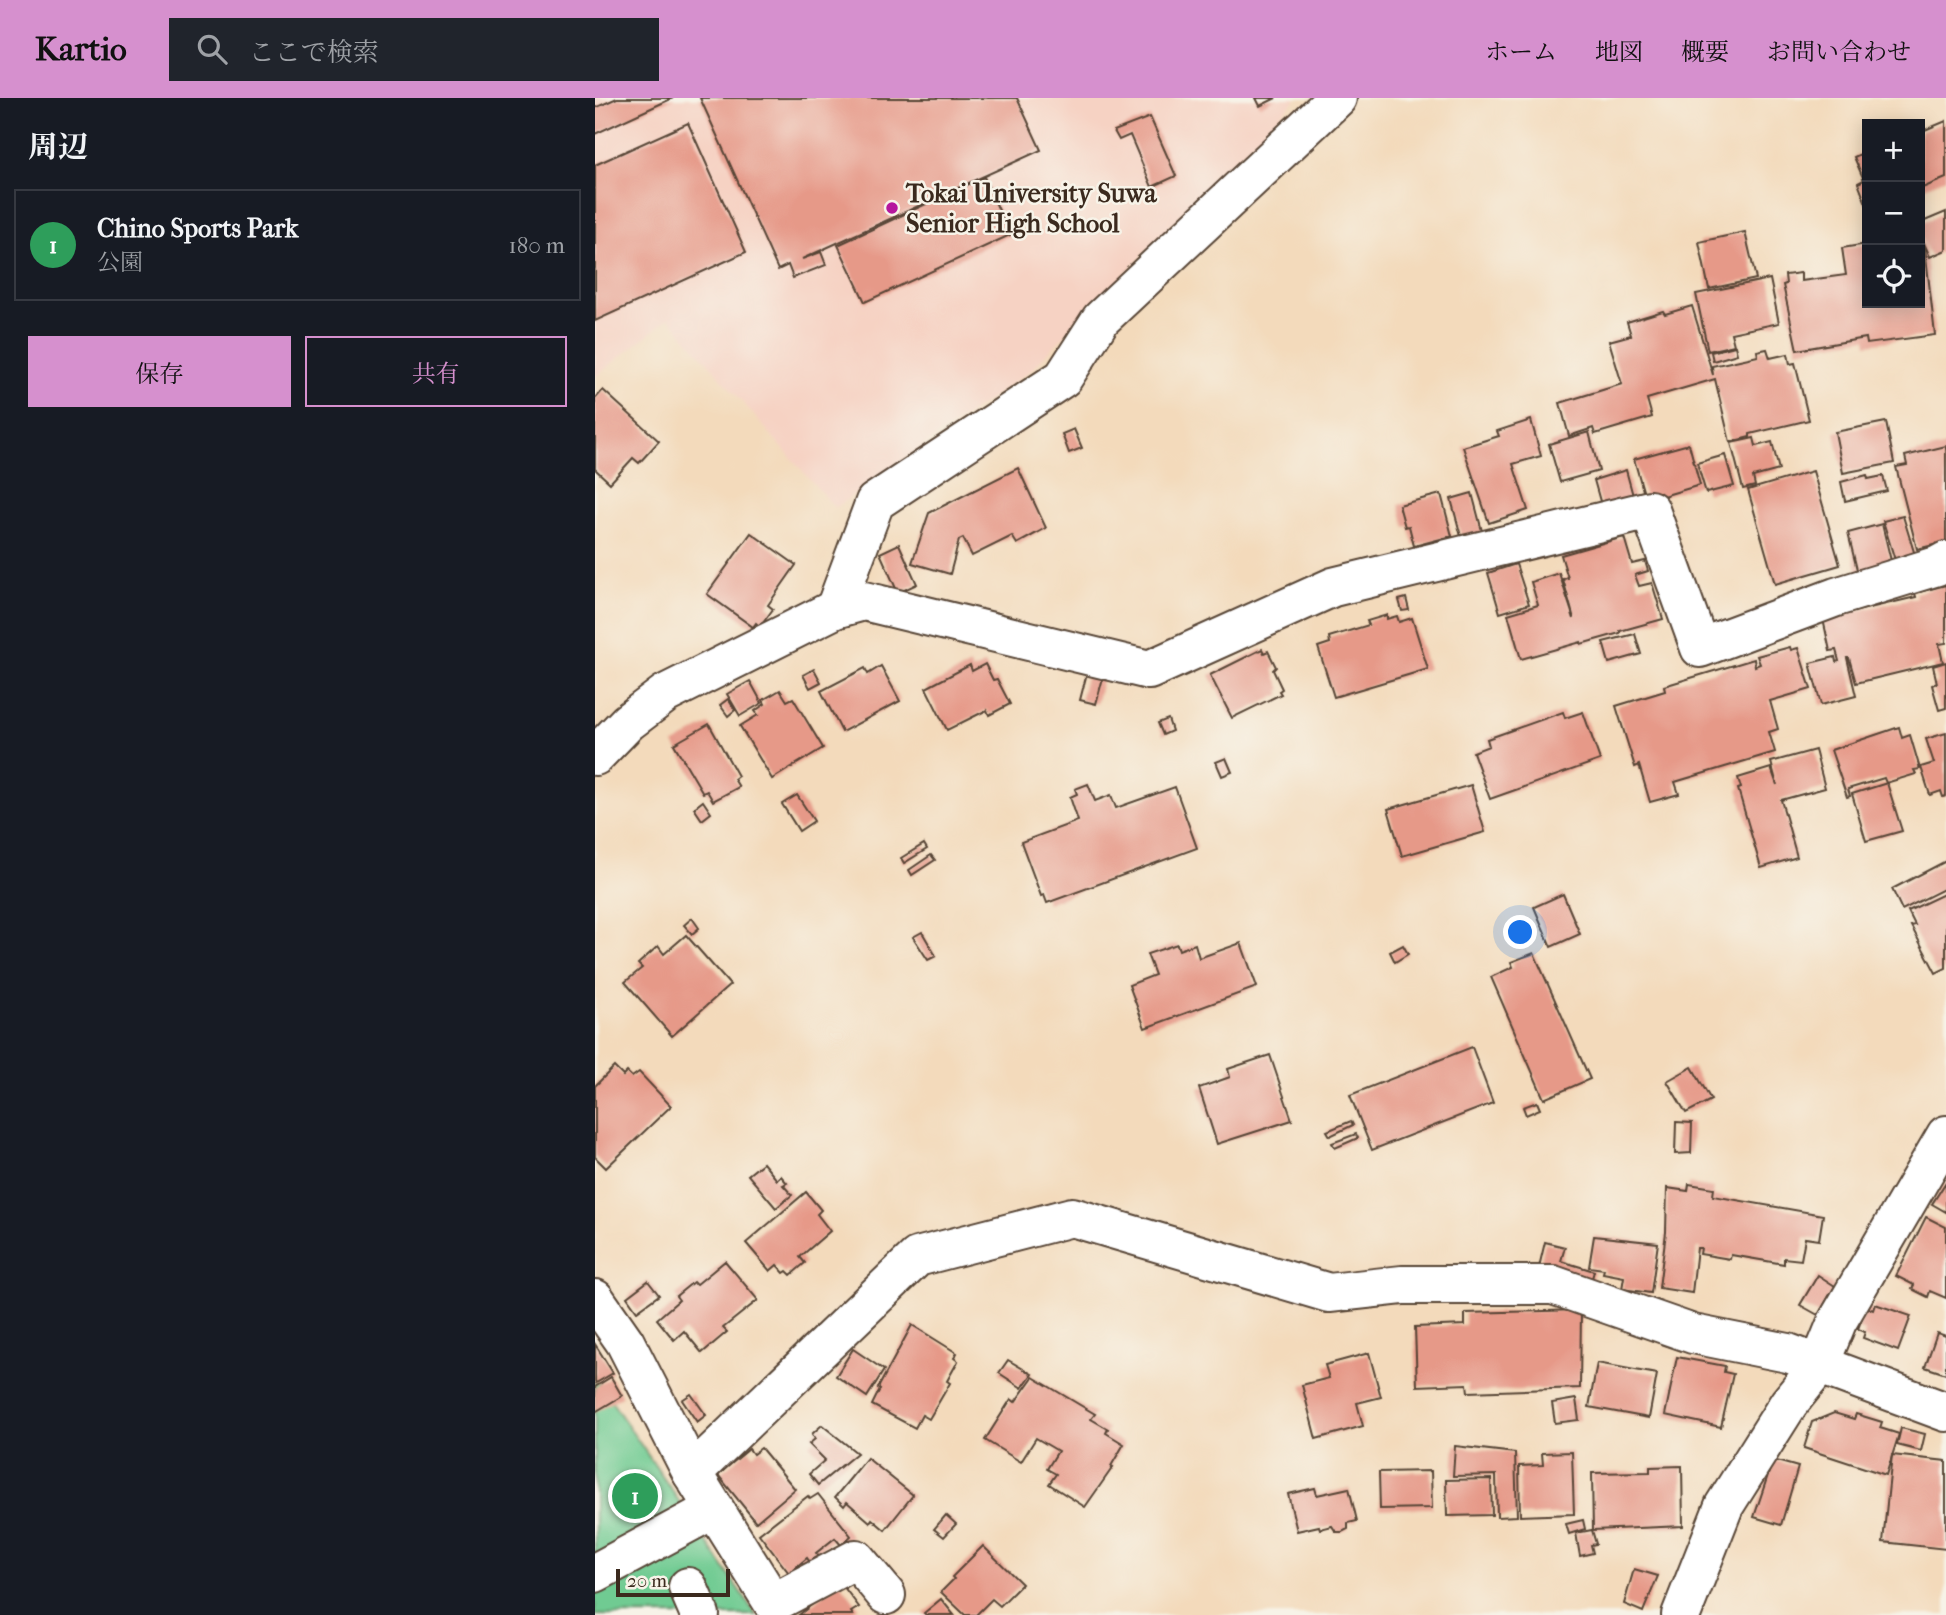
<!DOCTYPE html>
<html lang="ja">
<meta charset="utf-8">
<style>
body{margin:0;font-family:"IM FELL French Canon","Noto Serif JP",serif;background:#20242c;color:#f1f3f6}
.controls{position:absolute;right:21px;top:21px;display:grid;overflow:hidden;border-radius:0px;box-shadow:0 4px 18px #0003}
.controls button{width:63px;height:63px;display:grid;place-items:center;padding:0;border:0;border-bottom:2px solid #363941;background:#171b24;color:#f1f3f6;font:35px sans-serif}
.scale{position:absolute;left:21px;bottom:18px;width:114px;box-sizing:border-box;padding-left:7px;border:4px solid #3b2a1e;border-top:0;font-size:19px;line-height:24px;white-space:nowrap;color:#3b2a1e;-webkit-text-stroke:5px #f7f3e8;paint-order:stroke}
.you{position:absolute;left:926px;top:835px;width:24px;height:24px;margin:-18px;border:5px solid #fff;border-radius:50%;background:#1a73e8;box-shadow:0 0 0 10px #1a73e833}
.badge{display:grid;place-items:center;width:46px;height:46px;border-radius:50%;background:#d690ce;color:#fff;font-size:23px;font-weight:700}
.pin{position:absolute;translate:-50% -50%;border:4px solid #fff;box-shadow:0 2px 7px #0006}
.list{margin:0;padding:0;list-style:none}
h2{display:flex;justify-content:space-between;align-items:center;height:91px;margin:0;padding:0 28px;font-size:30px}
h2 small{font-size:23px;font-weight:400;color:#9ea1a6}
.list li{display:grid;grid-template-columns:46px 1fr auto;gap:21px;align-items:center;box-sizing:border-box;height:112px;margin:0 14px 14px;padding:0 14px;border:2px solid #363941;border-radius:0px}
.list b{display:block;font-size:26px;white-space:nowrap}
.list p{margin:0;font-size:23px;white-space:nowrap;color:#9ea1a6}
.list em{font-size:23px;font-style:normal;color:#9ea1a6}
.actions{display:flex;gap:14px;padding:21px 28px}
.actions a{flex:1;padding:16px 0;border:2px solid #d690ce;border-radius:0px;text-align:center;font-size:24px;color:#d690ce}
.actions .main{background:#d690ce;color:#111}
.icon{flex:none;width:38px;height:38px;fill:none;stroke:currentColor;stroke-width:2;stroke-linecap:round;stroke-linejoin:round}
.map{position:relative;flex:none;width:1351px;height:1517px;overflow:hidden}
header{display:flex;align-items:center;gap:42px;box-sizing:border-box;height:98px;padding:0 35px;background:#d690ce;color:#111}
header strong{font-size:33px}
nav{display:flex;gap:38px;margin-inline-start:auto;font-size:24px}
.search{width:490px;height:63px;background:#20242c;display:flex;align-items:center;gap:18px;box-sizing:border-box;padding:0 24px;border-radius:0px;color:#9ea1a6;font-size:26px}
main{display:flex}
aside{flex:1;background:#171b24}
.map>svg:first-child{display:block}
.built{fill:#f6d2c3}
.green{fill:#70cb92;stroke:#567a58;stroke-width:2}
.building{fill:#e69988}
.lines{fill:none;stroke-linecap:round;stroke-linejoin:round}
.minor-casing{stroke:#574436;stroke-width:42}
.minor{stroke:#fff;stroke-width:38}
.poi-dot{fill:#b5179e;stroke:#f7f3e8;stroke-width:2.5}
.labels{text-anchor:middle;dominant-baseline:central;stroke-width:5;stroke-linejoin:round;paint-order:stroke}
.poi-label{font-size:26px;font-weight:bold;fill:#3b2a1e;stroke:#f7f3e8;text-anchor:start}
</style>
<header>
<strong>Kartio</strong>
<div class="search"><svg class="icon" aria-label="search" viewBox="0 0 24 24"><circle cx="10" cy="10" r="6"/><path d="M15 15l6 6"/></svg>ここで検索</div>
<nav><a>ホーム</a><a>地図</a><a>概要</a><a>お問い合わせ</a></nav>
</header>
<main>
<aside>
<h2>周辺<small></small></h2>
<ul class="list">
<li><span class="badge" style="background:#2e9e5b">1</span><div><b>Chino Sports Park</b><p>公園</p></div><em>180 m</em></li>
</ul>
<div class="actions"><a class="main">保存</a><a>共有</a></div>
</aside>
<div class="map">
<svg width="1351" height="1517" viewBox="0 0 1351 1517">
<rect width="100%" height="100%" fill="#f7f3e8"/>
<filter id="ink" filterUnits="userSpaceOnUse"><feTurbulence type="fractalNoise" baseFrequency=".0143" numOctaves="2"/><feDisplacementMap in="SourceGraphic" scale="14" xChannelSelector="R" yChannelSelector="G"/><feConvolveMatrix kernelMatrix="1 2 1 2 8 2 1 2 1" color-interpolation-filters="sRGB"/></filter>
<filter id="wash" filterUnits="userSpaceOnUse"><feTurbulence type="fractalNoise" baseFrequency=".00686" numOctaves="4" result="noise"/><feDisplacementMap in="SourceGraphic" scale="28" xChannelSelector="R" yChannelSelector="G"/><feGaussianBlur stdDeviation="1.57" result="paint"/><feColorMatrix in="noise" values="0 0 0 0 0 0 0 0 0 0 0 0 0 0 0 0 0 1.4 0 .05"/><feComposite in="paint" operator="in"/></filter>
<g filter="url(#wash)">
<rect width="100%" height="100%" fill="#f3dabb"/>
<path class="built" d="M 0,0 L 702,0 L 434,274 L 240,410 L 74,220 L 0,279 Z"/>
<path class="green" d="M 0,1279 L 161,1517 L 0,1517 Z"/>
<g id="blocks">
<g class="building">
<path d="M 22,0 L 78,0 L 0,36 L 0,10 Z"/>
<path d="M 105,0 L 422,0 L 446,52 L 207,161 L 226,154 L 231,167 L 198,180 L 193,167 L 183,172 Z"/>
<path d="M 661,0 L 681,0 L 665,8 Z"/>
<path d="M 555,19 L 581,78 L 557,89 L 535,37 L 524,42 L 519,33 Z"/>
<path d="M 1351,23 L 1351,80 L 1325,91 L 1325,34 Z"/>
<path d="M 93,25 L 151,154 L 0,223 L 0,67 Z"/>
<path d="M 1272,53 L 1272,108 L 1263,85 L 1269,82 L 1259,59 Z"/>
<path d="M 389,79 L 415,137 L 270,204 L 243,147 Z"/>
<path d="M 1351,114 L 1351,152 L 1335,159 L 1325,136 L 1325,125 Z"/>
<path d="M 1150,134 L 1161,181 L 1114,191 L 1104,144 Z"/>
<path d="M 1325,140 L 1330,150 L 1340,237 L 1272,246 L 1271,240 L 1202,252 L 1188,187 L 1191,186 L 1190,177 L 1206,175 L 1206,183 L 1251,177 L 1247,150 L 1272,146 L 1272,205 L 1325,205 Z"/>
<path d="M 1175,181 L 1184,225 L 1136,235 L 1139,247 L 1113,253 L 1101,196 Z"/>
<path d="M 1097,208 L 1118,277 L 1117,268 L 1163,258 L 1162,253 L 1172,251 L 1175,260 L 1193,256 L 1195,266 L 1200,265 L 1214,322 L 1155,336 L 1155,339 L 1135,344 L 1120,281 L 1052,301 L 1057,319 L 1000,336 L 998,330 L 974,338 L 965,305 L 1027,286 L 1014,243 L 1036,237 L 1032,224 L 1068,213 L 1070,216 Z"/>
<path d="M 1140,248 L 1142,256 L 1118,263 L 1116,254 Z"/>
<path d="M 8,292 L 64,343 L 44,365 L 38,360 L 15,385 L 0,371 L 0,301 Z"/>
<path d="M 936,322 L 946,358 L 918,366 L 933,412 L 894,425 L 868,349 L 904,338 L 902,333 Z"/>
<path d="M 1291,324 L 1299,365 L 1248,375 L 1240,334 Z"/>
<path d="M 479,331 L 487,350 L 474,355 L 467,336 Z"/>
<path d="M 994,334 L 1004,373 L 965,384 L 954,346 Z"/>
<path d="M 1159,340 L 1161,348 L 1177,344 L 1184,372 L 1158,379 L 1160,388 L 1148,391 L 1136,345 Z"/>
<path d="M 1094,346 L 1105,387 L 1051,403 L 1039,361 Z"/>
<path d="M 1351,348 L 1351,444 L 1322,451 L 1301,369 L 1312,367 L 1310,358 Z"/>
<path d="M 1130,357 L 1139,388 L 1111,395 L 1102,365 Z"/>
<path d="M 423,370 L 451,430 L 422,446 L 417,438 L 377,458 L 368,440 L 364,442 L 355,476 L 317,465 L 334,415 Z"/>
<path d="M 1031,372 L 1040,405 L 1008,414 L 999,382 Z"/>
<path d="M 1218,373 L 1245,467 L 1180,486 L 1153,392 Z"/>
<path d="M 1272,377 L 1273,381 L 1288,378 L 1292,393 L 1250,403 L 1246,384 Z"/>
<path d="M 877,395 L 888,437 L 867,442 L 856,401 Z"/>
<path d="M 846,396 L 857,438 L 819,448 L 814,428 L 810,429 L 804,407 Z"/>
<path d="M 1308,418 L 1323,467 L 1303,472 L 1288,423 Z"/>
<path d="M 1287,426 L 1299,475 L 1265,484 L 1253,435 Z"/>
<path d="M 156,435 L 201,467 L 173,507 L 178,511 L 165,529 L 161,525 L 158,529 L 112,496 Z"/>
<path d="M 1029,439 L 1037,466 L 1050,463 L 1053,473 L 1040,477 L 1044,488 L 1057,485 L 1068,521 L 1025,533 L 1025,535 L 986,546 L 986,544 L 926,561 L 913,516 L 943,507 L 936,484 L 964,475 L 979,521 L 968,481 L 973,480 L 966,457 Z"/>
<path d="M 304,446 L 322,486 L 303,495 L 285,455 Z"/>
<path d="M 921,466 L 934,506 L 905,515 L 893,475 Z"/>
<path d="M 1351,487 L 1351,545 L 1344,546 L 1348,564 L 1261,585 L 1254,560 L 1252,560 L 1261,598 L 1226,607 L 1215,565 L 1240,559 L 1241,564 L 1244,563 L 1241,552 L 1235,553 L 1228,521 L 1321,499 L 1320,495 Z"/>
<path d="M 811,500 L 814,512 L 807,513 L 804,502 Z"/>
<path d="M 792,517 L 792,521 L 802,518 L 804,524 L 817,520 L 833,571 L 739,599 L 723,549 L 735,545 L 734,539 L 774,527 L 772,523 Z"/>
<path d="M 1040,536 L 1046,556 L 1014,565 L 1008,544 Z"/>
<path d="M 1195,549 L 1196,552 L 1203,550 L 1216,591 L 1175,603 L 1183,631 L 1174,634 L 1180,654 L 1080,684 L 1084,696 L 1055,704 L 1044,667 L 1040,669 L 1021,608 L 1070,593 L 1069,588 L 1159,561 L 1160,568 L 1165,566 L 1162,558 Z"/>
<path d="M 667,551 L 669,555 L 673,553 L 681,569 L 678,572 L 687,591 L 684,593 L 686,596 L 637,620 L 615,577 Z"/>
<path d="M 1351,564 L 1351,610 L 1344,612 L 1337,587 L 1342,585 L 1338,568 Z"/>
<path d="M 390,566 L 398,582 L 402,581 L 415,606 L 394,617 L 392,612 L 352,632 L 331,590 L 375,567 L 377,573 Z"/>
<path d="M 286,568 L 305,603 L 247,634 L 226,593 L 270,570 L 273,576 Z"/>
<path d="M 219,571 L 226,584 L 215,590 L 208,577 Z"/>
<path d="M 493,571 L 509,576 L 501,606 L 485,602 Z"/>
<path d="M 155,583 L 167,605 L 145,618 L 132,596 Z"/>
<path d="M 185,592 L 192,603 L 198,600 L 228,650 L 177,681 L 145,628 L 163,617 L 160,613 L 170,606 L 168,602 Z"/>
<path d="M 133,601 L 140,612 L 133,618 L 125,607 Z"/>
<path d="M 968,614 L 970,620 L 988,614 L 1005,662 L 895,701 L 878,654 L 894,648 L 892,641 Z"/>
<path d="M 573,621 L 577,633 L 568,637 L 563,625 Z"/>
<path d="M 114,626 L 143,678 L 139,681 L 144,689 L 118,703 L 112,693 L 108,695 L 79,646 Z"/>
<path d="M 1304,629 L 1307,640 L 1315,637 L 1325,671 L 1319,672 L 1321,676 L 1291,685 L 1289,680 L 1253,691 L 1255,698 L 1252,699 L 1236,652 Z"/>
<path d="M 1351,635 L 1351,698 L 1348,699 L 1346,693 L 1335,697 L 1326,669 L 1339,665 L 1331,641 Z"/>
<path d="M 1220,652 L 1230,690 L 1186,702 L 1202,759 L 1166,770 L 1143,691 L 1146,690 L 1143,680 L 1176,670 L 1182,687 L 1176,664 Z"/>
<path d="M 631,660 L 637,674 L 627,678 L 621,664 Z"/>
<path d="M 1292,685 L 1307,733 L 1271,743 L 1257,696 Z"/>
<path d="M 493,686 L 500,703 L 516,697 L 521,710 L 580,689 L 602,750 L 452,805 L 449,797 L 446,798 L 426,744 L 483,723 L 475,699 L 482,696 L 480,691 Z"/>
<path d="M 876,687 L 890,734 L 807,758 L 793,711 Z"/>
<path d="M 202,697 L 219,723 L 204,733 L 187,706 Z"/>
<path d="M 108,703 L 116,715 L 107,722 L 99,710 Z"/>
<path d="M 329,746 L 332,751 L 309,765 L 306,760 Z"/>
<path d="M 336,757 L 340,762 L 317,777 L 314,772 Z"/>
<path d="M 1351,763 L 1351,790 L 1307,812 L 1297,791 Z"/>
<path d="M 1351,795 L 1351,870 L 1341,875 L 1316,828 L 1320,827 L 1313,813 Z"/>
<path d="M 968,796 L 985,836 L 956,849 L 939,809 Z"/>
<path d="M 97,820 L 104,830 L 97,836 L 89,827 Z"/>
<path d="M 327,834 L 341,858 L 333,862 L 318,839 Z"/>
<path d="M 91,837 L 135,887 L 77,938 L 30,884 L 47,870 L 43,866 L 63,848 L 69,856 Z"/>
<path d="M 646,845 L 662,889 L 550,930 L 534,887 L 560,877 L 552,856 L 582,846 L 584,852 L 600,846 L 604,860 Z"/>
<path d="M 808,847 L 813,856 L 800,864 L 795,854 Z"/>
<path d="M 939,855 L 995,981 L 949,1001 L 896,879 L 918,869 L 916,864 Z"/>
<path d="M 877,949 L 898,1005 L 777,1052 L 755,997 Z"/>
<path d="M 675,957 L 697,1022 L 622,1046 L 604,990 L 635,979 L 633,971 Z"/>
<path d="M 19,969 L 28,978 L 32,974 L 37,979 L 44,974 L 76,1008 L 11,1070 L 0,1059 L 0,988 Z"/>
<path d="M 1097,969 L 1116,1002 L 1091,1015 L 1072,983 Z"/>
<path d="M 942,1004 L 945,1011 L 931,1017 L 928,1009 Z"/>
<path d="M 756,1023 L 758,1027 L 735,1038 L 732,1033 Z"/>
<path d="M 1081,1024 L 1097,1025 L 1096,1055 L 1080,1056 Z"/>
<path d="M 761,1036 L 763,1040 L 740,1050 L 737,1045 Z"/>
<path d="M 168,1065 L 182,1082 L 186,1078 L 192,1085 L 188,1087 L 197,1097 L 181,1110 L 153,1077 Z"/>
<path d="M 1351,1084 L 1351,1114 L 1337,1106 Z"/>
<path d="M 1094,1086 L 1119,1090 L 1118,1098 L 1228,1117 L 1224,1142 L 1210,1140 L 1206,1162 L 1189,1160 L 1189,1166 L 1136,1157 L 1135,1161 L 1105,1156 L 1106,1150 L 1102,1150 L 1097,1195 L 1064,1190 L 1071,1134 L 1072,1090 L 1093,1093 Z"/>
<path d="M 211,1094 L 226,1112 L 222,1116 L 235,1133 L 205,1159 L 210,1165 L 196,1177 L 192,1173 L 189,1175 L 182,1167 L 175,1173 L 151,1145 Z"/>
<path d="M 1331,1119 L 1351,1129 L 1351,1200 L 1335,1193 L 1333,1199 L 1317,1191 L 1319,1187 L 1301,1178 Z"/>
<path d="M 999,1138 L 1063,1145 L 1056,1195 L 1027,1191 L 1029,1179 L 1008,1175 L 1009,1171 L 994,1169 Z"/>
<path d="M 950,1144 L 970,1149 L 966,1163 L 999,1173 L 996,1184 L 944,1169 Z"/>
<path d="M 130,1163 L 163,1202 L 128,1230 L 132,1234 L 107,1255 L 89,1233 L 79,1242 L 62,1221 L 84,1202 L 81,1198 L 98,1184 L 101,1187 Z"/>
<path d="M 1223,1177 L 1240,1188 L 1223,1217 L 1205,1207 Z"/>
<path d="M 53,1183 L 64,1197 L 42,1213 L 32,1199 Z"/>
<path d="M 1280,1206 L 1316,1218 L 1303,1253 L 1268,1240 L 1270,1234 L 1263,1231 L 1271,1209 L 1278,1212 Z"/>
<path d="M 986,1212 L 985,1290 L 873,1294 L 872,1286 L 822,1288 L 820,1229 L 870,1227 L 870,1215 Z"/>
<path d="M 317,1227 L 362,1255 L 359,1260 L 363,1263 L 352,1283 L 355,1285 L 334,1321 L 327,1317 L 320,1330 L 277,1307 L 285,1291 L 283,1290 Z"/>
<path d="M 1342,1235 L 1351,1238 L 1351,1276 L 1330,1269 Z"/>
<path d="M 0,1246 L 18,1275 L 1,1285 L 0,1283 Z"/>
<path d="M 258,1251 L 289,1272 L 272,1299 L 241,1278 Z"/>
<path d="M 774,1255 L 786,1299 L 762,1305 L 768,1328 L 721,1341 L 707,1287 L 734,1280 L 730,1267 Z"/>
<path d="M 1082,1259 L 1130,1268 L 1129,1274 L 1138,1276 L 1126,1329 L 1070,1317 Z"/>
<path d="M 413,1262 L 437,1276 L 427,1290 L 404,1275 Z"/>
<path d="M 1002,1265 L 1062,1276 L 1054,1320 L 994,1309 Z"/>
<path d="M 16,1279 L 27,1298 L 0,1314 L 0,1289 Z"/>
<path d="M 438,1279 L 500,1316 L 496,1321 L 513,1331 L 511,1335 L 529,1346 L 516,1368 L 518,1369 L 490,1409 L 454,1386 L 461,1376 L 452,1371 L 463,1353 L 441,1340 L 426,1364 L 390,1342 L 416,1301 L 420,1304 Z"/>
<path d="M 96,1296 L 111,1317 L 102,1324 L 87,1302 Z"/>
<path d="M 981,1301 L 984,1322 L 960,1325 L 957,1305 Z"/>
<path d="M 1239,1315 L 1259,1321 L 1261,1316 L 1287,1324 L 1285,1330 L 1304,1336 L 1291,1377 L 1209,1350 L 1217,1324 Z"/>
<path d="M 227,1327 L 262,1355 L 223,1387 L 214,1376 L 230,1362 L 214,1346 L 220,1341 L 217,1336 Z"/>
<path d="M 1306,1330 L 1330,1336 L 1326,1353 L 1302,1347 Z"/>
<path d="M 860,1348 L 920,1355 L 922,1418 L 902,1419 L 901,1377 L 858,1378 Z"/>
<path d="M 166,1350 L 200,1391 L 161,1424 L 123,1377 L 154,1351 L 158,1356 Z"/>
<path d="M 977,1354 L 979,1416 L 925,1418 L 924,1368 L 948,1367 L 947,1355 Z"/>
<path d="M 1297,1357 L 1351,1363 L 1351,1451 L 1288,1444 Z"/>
<path d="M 272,1360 L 318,1397 L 290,1432 L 277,1421 L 275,1424 L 252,1404 L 249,1408 L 240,1399 Z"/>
<path d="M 1178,1362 L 1203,1369 L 1186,1427 L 1159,1419 Z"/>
<path d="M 1087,1368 L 1088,1428 L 998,1432 L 997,1375 L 1055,1374 L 1055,1369 Z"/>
<path d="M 836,1373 L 837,1410 L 785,1411 L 784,1374 Z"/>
<path d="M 896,1381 L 897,1417 L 852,1418 L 851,1382 Z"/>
<path d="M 720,1390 L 722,1397 L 754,1390 L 762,1423 L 753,1425 L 753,1431 L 747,1434 L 741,1434 L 737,1428 L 725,1431 L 724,1428 L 702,1433 L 693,1396 Z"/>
<path d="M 223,1396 L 256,1438 L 246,1447 L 240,1440 L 221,1455 L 225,1460 L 217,1467 L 212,1460 L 194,1475 L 164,1436 L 213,1398 L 215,1401 Z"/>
<path d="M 351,1417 L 361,1426 L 349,1439 L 339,1431 Z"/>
<path d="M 988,1422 L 990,1431 L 974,1436 L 971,1426 Z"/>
<path d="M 997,1432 L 1001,1446 L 996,1447 L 998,1455 L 985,1458 L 981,1435 Z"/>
<path d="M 388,1448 L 427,1486 L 405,1508 L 397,1501 L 381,1517 L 370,1517 L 346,1494 L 359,1481 L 357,1479 Z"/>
<path d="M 1039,1471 L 1063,1478 L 1048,1514 L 1029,1506 Z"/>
<path d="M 245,1484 L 264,1509 L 256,1514 L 258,1517 L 204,1517 Z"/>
<path d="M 346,1501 L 359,1517 L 331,1517 L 329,1515 Z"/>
</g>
</g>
</g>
<g filter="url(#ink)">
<use href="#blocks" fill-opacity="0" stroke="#574436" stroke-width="2"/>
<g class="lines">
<defs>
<g id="minor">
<path d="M 240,511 L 280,404 L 468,280 L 506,221 L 742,0"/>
<path d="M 0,658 L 33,624 L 70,596 L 240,511 L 269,503 L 554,572 L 738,489 L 1055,412 L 1105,550 L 1241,499 L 1342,468 L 1351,463"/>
<path d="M 0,1201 L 30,1244 L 97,1375 L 322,1159 L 477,1119 L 734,1195 L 807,1187 L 958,1187 L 1098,1236 L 1193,1255 L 1351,1314"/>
<path d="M 97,1375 L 178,1505 L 261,1461 L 291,1497"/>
<path d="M 0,1475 L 119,1411"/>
<path d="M 93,1489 L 105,1517"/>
<path d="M 1086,1517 L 1129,1408 L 1194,1305 L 1224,1268 L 1242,1224 L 1351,1037"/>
</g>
</defs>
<use href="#minor" class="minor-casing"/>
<use href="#minor" class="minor"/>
</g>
</g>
<circle class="poi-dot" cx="297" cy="110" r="7"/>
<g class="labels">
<g class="poi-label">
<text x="311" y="95">Tokai University Suwa<tspan x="311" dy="30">Senior High School</tspan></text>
</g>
</g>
</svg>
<div class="controls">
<button>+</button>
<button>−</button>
<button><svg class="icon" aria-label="locate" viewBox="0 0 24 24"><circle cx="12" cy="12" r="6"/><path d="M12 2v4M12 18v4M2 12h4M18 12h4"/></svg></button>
</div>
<div class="scale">20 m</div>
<div class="you"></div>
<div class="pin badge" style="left:40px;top:1398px;background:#2e9e5b">1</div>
</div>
</main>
